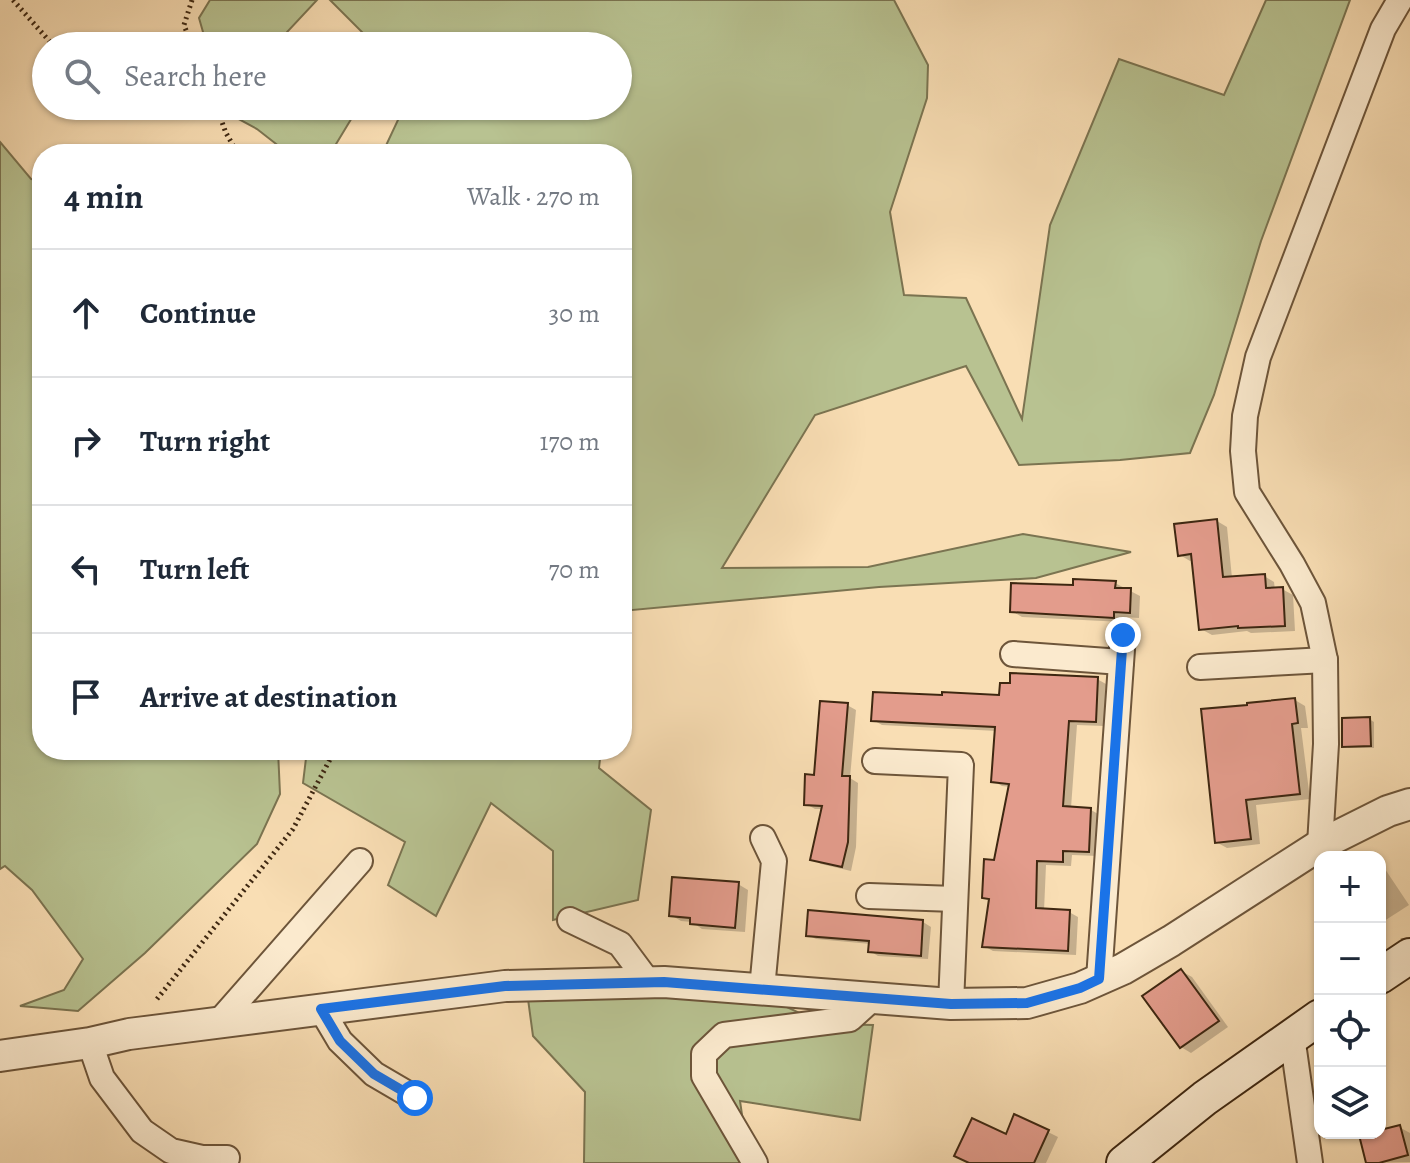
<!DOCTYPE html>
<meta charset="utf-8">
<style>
body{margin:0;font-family:Alegreya,serif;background:#f6f6f7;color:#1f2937}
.controls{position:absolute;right:24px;bottom:24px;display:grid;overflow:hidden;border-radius:16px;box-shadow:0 2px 6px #0004}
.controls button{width:72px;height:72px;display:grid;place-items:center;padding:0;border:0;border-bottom:2px solid #e0e1e3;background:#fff;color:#1f2937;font:40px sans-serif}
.stop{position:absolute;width:24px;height:24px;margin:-18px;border:6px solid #1a73e8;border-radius:50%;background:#fff}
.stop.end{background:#1a73e8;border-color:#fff;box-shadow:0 2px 8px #0008}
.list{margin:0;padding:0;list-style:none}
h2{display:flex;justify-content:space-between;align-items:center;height:104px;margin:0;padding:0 32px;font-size:34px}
h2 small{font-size:26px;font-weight:400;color:#747a83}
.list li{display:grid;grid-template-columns:52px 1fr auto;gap:24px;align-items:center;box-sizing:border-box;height:128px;padding:0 32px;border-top:2px solid #e0e1e3}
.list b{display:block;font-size:30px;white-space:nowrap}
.list em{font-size:26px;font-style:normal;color:#747a83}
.icon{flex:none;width:44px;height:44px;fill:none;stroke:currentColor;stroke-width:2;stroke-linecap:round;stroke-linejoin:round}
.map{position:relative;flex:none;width:1410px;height:1163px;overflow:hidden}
.search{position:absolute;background:#fff;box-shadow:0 2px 6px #0004;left:32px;top:32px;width:600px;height:88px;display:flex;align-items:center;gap:20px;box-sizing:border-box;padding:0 28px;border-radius:44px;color:#747a83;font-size:30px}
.panel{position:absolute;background:#fff;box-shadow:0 2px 6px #0004;left:32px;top:144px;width:600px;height:616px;border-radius:32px}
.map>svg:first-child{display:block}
.green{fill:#b8c291;stroke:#7b7451;stroke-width:2}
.shadow{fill:#0003}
.building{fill:#e39c8c;stroke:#3e2711;stroke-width:2}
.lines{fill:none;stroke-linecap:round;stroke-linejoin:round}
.minor-casing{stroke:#6d553a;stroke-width:28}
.tertiary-casing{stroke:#6d553a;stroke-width:34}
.secondary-casing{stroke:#3e2711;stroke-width:38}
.path{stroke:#3e2711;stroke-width:5;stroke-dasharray:2 4;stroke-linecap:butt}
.minor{stroke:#fbeace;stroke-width:24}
.tertiary{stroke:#fbeace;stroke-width:30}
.secondary{stroke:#fbeace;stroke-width:34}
.route{stroke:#1a73e8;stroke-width:10}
</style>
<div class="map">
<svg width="1410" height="1163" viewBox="0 0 1410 1163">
<rect width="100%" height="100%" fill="#f9deb4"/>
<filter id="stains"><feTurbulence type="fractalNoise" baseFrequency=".0025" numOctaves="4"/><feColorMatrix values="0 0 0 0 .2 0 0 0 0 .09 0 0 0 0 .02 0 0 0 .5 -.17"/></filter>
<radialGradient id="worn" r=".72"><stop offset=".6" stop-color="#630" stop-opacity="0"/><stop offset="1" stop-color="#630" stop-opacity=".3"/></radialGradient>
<g class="green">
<path d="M 210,0 L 317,0 L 287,32 L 289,46 L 207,46 L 199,18 Z"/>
<path d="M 330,0 L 894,0 L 928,65 L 927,98 L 890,212 L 904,295 L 966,298 L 1022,419 L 1050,225 L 1119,59 L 1224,95 L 1266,0 L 1350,0 L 1261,241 L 1214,395 L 1190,453 L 1120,460 L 1019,465 L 966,366 L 815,415 L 722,568 L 868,567 L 1023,534 L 1131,552 L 1036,578 L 879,587 L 622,611 L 622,154 L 382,154 L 398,120 L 393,106 L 618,106 L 618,46 L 373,46 L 371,41 Z"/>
<path d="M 229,106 L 340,106 L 353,116 L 330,154 L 289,154 L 257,129 L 233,116 Z"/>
<path d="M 0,142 L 31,179 L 42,183 L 42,750 L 278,750 L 280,794 L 257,844 L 145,953 L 78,1011 L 20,1006 L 64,990 L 83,959 L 32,890 L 5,866 L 0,869 Z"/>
<path d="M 307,750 L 601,750 L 599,768 L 651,810 L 638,900 L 553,920 L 553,851 L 491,803 L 436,916 L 388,885 L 405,842 L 303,783 Z"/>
<path d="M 761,995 L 823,1024 L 873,1025 L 860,1120 L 740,1101 L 749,1163 L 584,1163 L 585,1092 L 533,1036 L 528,999 Z"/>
</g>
<g class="shadow">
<path d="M 1217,521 L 1227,527 L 1232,578 L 1264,576 L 1274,582 L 1275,590 L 1282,589 L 1293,595 L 1295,631 L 1251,633 L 1247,631 L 1212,635 L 1201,629 L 1194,560 L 1190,561 L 1180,555 Z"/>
<path d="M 1115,583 L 1140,596 L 1139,618 L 1124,617 L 1123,622 L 1022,617 L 1012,611 L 1075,588 Z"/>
<path d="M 1097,679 L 1106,684 L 1104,726 L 1077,725 L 1071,808 L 1091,810 L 1100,815 L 1098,856 L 1072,855 L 1071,866 L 1046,865 L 1044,911 L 1069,912 L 1078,917 L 1076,955 L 993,951 L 984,946 L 991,900 L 984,896 L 995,862 L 1011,787 L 1002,786 L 993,781 L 997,731 L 882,725 L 873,720 Z"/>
<path d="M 1295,700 L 1305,706 L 1308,728 L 1301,728 L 1310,799 L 1256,805 L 1260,844 L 1227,848 L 1216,842 Z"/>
<path d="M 847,705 L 856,710 L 850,778 L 858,783 L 856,847 L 851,871 L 821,864 L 812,859 L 823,809 L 815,809 L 806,804 L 815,777 Z"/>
<path d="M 1369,719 L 1374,722 L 1374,748 L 1349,748 L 1344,745 Z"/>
<path d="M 1380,865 L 1385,869 L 1409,905 L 1381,923 Z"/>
<path d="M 738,884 L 748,890 L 745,932 L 702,929 L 692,922 L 681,921 L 671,915 Z"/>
<path d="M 923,922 L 931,927 L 928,959 L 878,956 L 870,951 L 871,944 L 816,939 L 808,935 Z"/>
<path d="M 1181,971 L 1192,977 L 1228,1027 L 1191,1053 L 1181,1047 Z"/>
<path d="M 1399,1127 L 1410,1133 L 1410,1162 L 1368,1163 L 1362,1137 Z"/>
<path d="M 1048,1132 L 1058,1137 L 1046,1163 L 970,1163 L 1007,1136 Z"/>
</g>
<g class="building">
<path d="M 1217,519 L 1223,577 L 1265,574 L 1266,588 L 1283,587 L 1285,626 L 1238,628 L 1238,626 L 1199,630 L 1191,554 L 1178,556 L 1174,524 Z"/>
<path d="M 1073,579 L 1116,581 L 1115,588 L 1131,588 L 1130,613 L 1114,612 L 1114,618 L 1010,612 L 1011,583 L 1073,585 Z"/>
<path d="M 1010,673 L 1098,677 L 1096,722 L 1069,721 L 1063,806 L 1091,808 L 1089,852 L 1063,851 L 1063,862 L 1037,861 L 1036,908 L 1070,910 L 1068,951 L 982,947 L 989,899 L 982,898 L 984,859 L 994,860 L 1009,784 L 991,782 L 995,727 L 871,721 L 873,692 L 942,695 L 942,692 L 999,695 L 1000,683 L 1010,683 Z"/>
<path d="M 1295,698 L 1298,723 L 1292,724 L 1300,794 L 1246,800 L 1251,839 L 1215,843 L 1201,709 L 1247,705 L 1247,703 Z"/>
<path d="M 820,701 L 848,703 L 842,776 L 850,776 L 848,842 L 842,867 L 810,860 L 822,806 L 804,805 L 805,774 L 814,775 Z"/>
<path d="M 1370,717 L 1371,746 L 1342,747 L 1342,718 Z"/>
<path d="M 672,877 L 739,882 L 735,928 L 690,924 L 690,918 L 669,916 Z"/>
<path d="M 808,910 L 923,920 L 921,956 L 868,952 L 869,941 L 806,936 Z"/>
<path d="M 1181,969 L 1219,1021 L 1180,1048 L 1142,996 Z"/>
<path d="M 1014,1114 L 1049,1130 L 1034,1163 L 969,1163 L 954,1156 L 972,1118 L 1006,1134 Z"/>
<path d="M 1400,1125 L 1408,1155 L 1379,1163 L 1366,1163 L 1359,1135 L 1380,1133 L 1380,1130 Z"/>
</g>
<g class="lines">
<defs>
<g id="minor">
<path d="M 1013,654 L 1121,662"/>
<path d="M 1200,667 L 1325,660"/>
<path d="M 875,761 L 961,765 L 951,1004"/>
<path d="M 1320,845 L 1326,744 L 1325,660 L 1313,603 L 1292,564 L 1247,492 L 1243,451 L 1245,416 L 1258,357 L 1383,29 L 1400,0"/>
<path d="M 869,896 L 955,899"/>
<path d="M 570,920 L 620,944 L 649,983"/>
<path d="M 1099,979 L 1123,635"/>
<path d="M 762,989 L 774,861 L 763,838"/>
<path d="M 321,1009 L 340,1041 L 374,1074 L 415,1098"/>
<path d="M 218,1023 L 360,861"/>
<path d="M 1292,1036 L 1310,1163"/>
<path d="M 90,1043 L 102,1078 L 142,1131 L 171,1151 L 202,1158 L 227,1158"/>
<path d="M 755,1163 L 704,1076 L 704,1054 L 724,1035 L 850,1019 L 873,998"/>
</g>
<path id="tertiary" d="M 0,1056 L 90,1043 L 129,1034 L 505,986 L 664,982 L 951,1004 L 1027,1003 L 1080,988 L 1123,969 L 1171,941 L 1320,845 L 1388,811 L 1410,804"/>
<g id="secondary">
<path d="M 1380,976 L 1410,956"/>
<path d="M 1124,1163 L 1205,1098 L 1320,1017"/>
</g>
</defs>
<use href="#minor" class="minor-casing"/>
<use href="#tertiary" class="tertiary-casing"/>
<use href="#secondary" class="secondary-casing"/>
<g class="path">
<path d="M 13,0 L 51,43 L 60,46"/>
<path d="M 192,0 L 184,25 L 192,46"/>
<path d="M 216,106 L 226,133 L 238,154"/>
<path d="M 157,999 L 293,829 L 335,750"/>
</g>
<use href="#minor" class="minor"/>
<use href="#tertiary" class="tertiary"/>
<use href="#secondary" class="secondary"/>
</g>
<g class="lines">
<path class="route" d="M 415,1098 L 374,1074 L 340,1041 L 321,1009 L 505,986 L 664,982 L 951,1004 L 1027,1003 L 1080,988 L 1099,979 L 1123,635"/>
</g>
<rect width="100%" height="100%" filter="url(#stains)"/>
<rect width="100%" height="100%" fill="url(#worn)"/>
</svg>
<div class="controls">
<button>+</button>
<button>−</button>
<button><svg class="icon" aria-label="locate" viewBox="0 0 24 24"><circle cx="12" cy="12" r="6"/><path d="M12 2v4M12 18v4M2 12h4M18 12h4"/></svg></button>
<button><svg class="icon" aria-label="layers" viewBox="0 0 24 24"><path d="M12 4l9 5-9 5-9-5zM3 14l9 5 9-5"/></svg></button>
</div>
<div class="stop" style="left:415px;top:1098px"></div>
<div class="stop end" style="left:1123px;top:635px"></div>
<div class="search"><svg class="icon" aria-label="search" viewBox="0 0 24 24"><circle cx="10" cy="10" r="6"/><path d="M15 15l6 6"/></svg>Search here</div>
<section class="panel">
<h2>4 min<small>Walk · 270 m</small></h2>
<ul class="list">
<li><svg class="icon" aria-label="ahead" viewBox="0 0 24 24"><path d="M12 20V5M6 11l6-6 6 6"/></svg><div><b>Continue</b></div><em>30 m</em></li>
<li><svg class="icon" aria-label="right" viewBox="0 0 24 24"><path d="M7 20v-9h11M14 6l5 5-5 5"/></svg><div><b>Turn right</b></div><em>170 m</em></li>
<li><svg class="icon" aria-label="left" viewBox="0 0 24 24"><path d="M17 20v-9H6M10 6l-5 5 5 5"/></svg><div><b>Turn left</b></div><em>70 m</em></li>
<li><svg class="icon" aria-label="arrive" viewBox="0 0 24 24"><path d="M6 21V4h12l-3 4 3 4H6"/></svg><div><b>Arrive at destination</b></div></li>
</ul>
</section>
</div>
